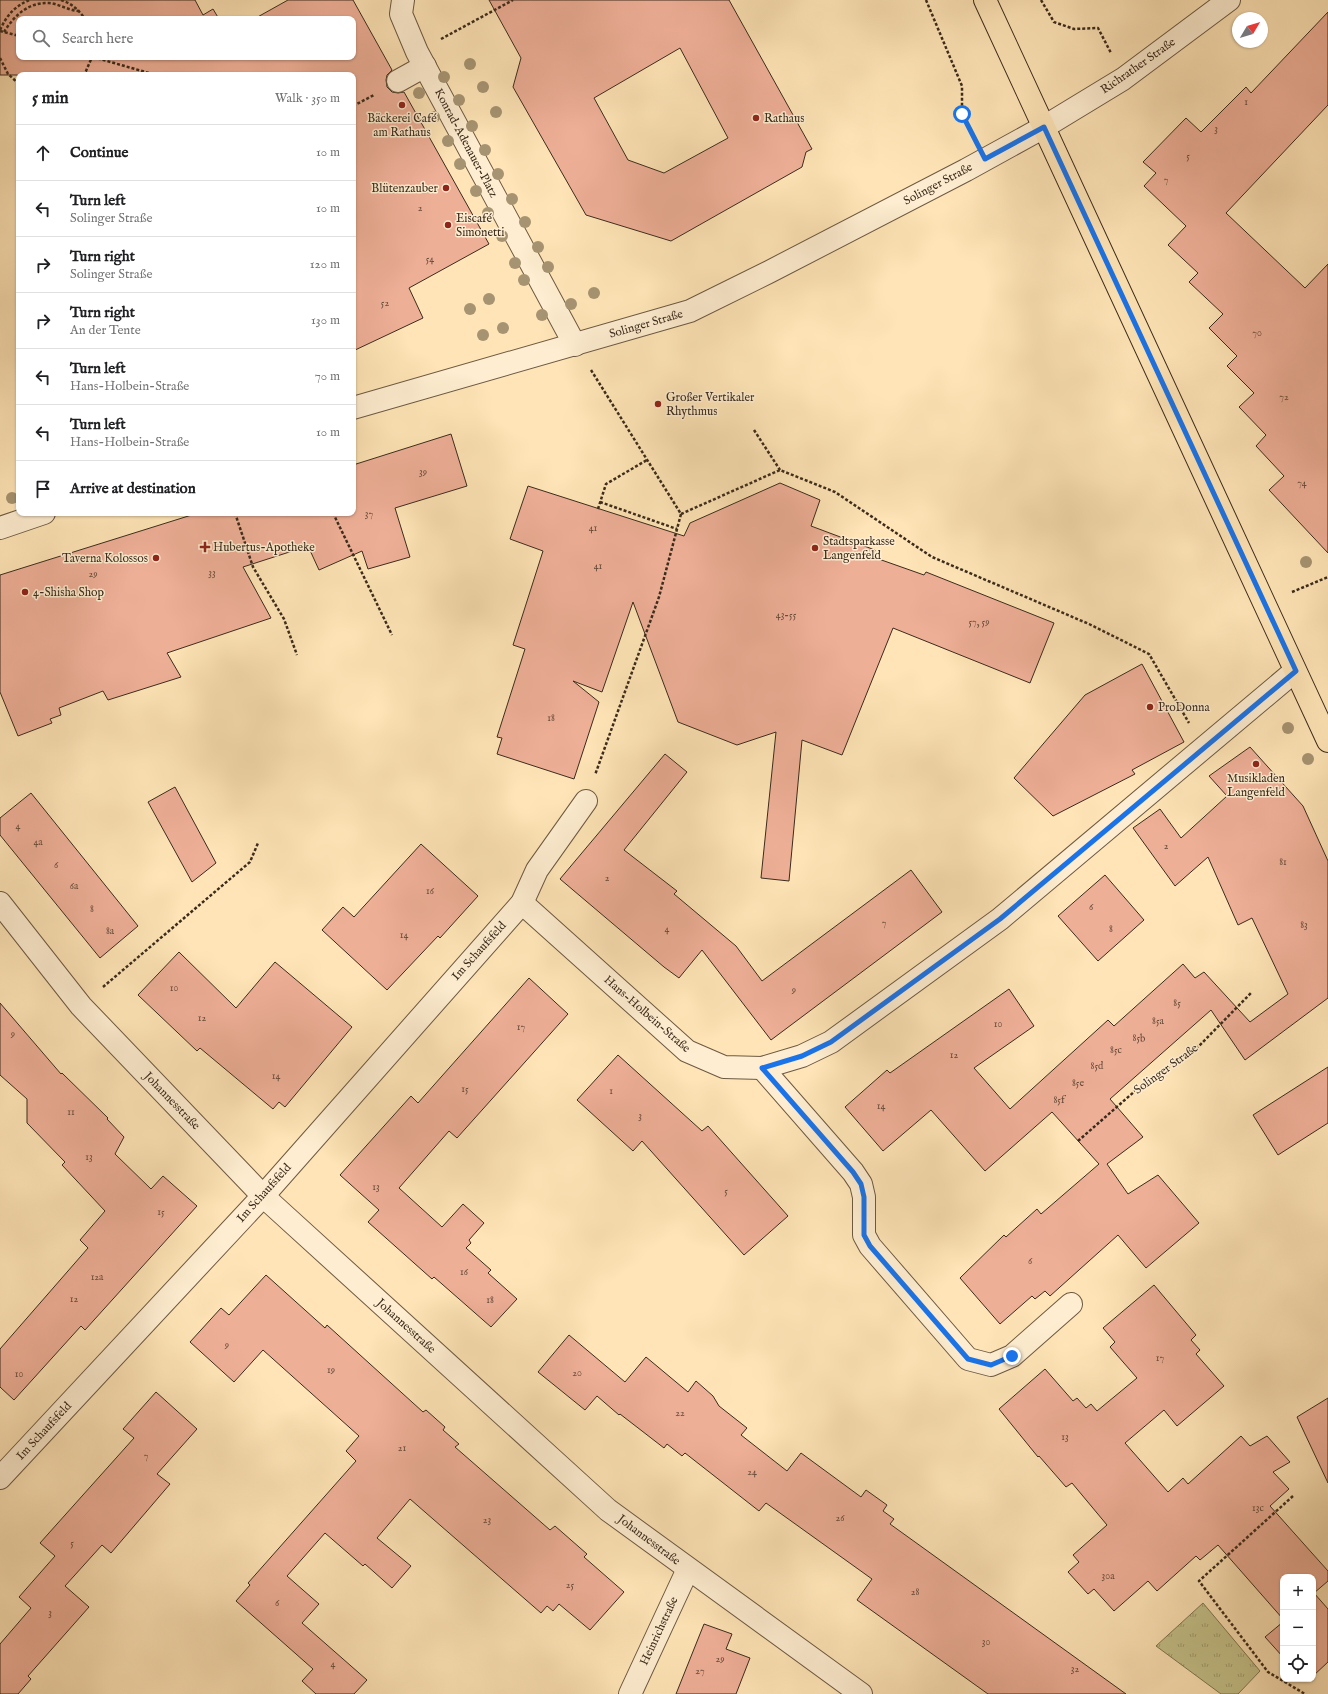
<!DOCTYPE html>
<meta charset="utf-8">
<style>
body{margin:0;font-family:"IM FELL English",serif;background:#f2f2f2;color:#202124}
.controls{position:absolute;right:12px;bottom:12px;display:grid;overflow:hidden;border-radius:8px;box-shadow:0 1px 3px #0004}
.controls button{width:36px;height:36px;display:grid;place-items:center;padding:0;border:0;border-bottom:1px solid #e0e0e0;background:#fff;color:#202124;font:20px sans-serif}
.compass{position:absolute;left:1232px;top:12px;width:36px;height:36px;border-radius:50%;background:#fff;box-shadow:0 1px 3px #0004;rotate:52deg}
.stop{position:absolute;width:12px;height:12px;margin:-9px;border:3px solid #1a73e8;border-radius:50%;background:#fff}
.stop.end{background:#1a73e8;border-color:#fff;box-shadow:0 1px 4px #0008}
.list{margin:0;padding:0;list-style:none}
h2{display:flex;justify-content:space-between;align-items:center;height:52px;margin:0;padding:0 16px;font-size:17px}
h2 small{font-size:13px;font-weight:400;color:#757577}
.list li{display:grid;grid-template-columns:26px 1fr auto;gap:12px;align-items:center;box-sizing:border-box;height:56px;padding:0 16px;border-top:1px solid #e0e0e0}
.list b{display:block;font-size:15px;white-space:nowrap}
.list p{margin:0;font-size:13px;white-space:nowrap;color:#757577}
.list em{font-size:13px;font-style:normal;color:#757577}
.icon{flex:none;width:22px;height:22px;fill:none;stroke:currentColor;stroke-width:2;stroke-linecap:round;stroke-linejoin:round}
.map{position:relative;flex:none;width:1328px;height:1694px;overflow:hidden}
.search{position:absolute;background:#fff;box-shadow:0 1px 3px #0004;left:16px;top:16px;width:340px;height:44px;display:flex;align-items:center;gap:10px;box-sizing:border-box;padding:0 14px;border-radius:8px;color:#757577;font-size:15px}
.panel{position:absolute;background:#fff;box-shadow:0 1px 3px #0004;left:16px;top:72px;width:340px;height:444px;border-radius:8px}
.map>svg:first-child{display:block}
.grass{fill:url(#grass-tufts);stroke:#807653}
.building{fill:#eeaf97;stroke:#3b2b1c;fill-rule:evenodd}
.lines{fill:none;stroke-linecap:round;stroke-linejoin:round}
.minor-casing{stroke:#6c5942;stroke-width:24}
.major-casing{stroke:#3b2b1c;stroke-width:24}
.path{stroke:#3b2b1c;stroke-width:2.5;stroke-dasharray:3 2;stroke-linecap:butt}
.minor{stroke:#feedd0;stroke-width:22}
.major{stroke:#fee4b6;stroke-width:22}
.tree{fill:#a69371}
.route{stroke:#1a73e8;stroke-width:5}
.poi-dot{fill:#8f2418;stroke:#feedd0;stroke-width:1.5}
.labels{text-anchor:middle;dominant-baseline:central;stroke-width:3;stroke-linejoin:round;paint-order:stroke}
.number-label{font-size:10px;fill:#684c3b}
.street-label{font-size:12px;fill:#3b2b1c;stroke:#feedd0}
.poi-label{font-size:12px;fill:#3b2b1c;stroke:#feedd0;text-anchor:start}
</style>
<div class="map">
<svg width="1328" height="1694" viewBox="0 0 1328 1694">
<defs>
<pattern id="grass-tufts" width="24" height="20" patternUnits="userSpaceOnUse"><rect width="24" height="20" fill="#c5c28a"/><path d="M3 7l-1-3M5 7V3M7 7l1-3M15 17l-1-3M17 17v-4M19 17l1-3" fill="none" stroke="#a19e70"/></pattern>
</defs>
<rect width="100%" height="100%" fill="#fee4b6"/>
<filter id="stains"><feTurbulence type="fractalNoise" baseFrequency=".005" numOctaves="4"/><feColorMatrix values="0 0 0 0 .2 0 0 0 0 .09 0 0 0 0 .02 0 0 0 .5 -.17"/></filter>
<radialGradient id="worn" r=".72"><stop offset=".6" stop-color="#630" stop-opacity="0"/><stop offset="1" stop-color="#630" stop-opacity=".3"/></radialGradient>
<path class="grass" d="M 1203,1603 L 1260,1671 L 1238,1694 L 1221,1694 L 1156,1646 Z"/>
<g class="building">
<path d="M 0,0 L 195,0 L 203,15 L 213,9 L 219,19 L 19,19 L 19,57 L 353,57 L 353,19 L 254,19 L 288,0 L 353,0 L 392,70 L 387,75 L 386,80 L 387,87 L 392,92 L 398,93 L 404,92 L 489,244 L 409,288 L 423,318 L 353,351 L 353,75 L 0,75 Z"/>
<path d="M 489,0 L 729,0 L 812,149 L 806,152 L 802,167 L 671,241 L 586,215 L 513,87 L 521,58 ZM 680,48 L 728,138 L 664,173 L 628,160 L 594,98 Z"/>
<path d="M 1328,12 L 1328,105 L 1226,213 L 1305,288 L 1328,264 L 1328,553 L 1269,490 L 1284,476 L 1256,446 L 1266,435 L 1239,407 L 1254,393 L 1227,366 L 1237,356 L 1209,328 L 1223,314 L 1189,282 L 1198,273 L 1168,245 L 1186,226 L 1144,186 L 1156,173 L 1143,162 L 1186,118 L 1201,132 L 1246,87 L 1251,93 Z"/>
<path d="M 451,434 L 467,486 L 395,508 L 410,557 L 368,569 L 362,551 L 319,570 L 308,546 L 243,567 L 271,618 L 167,653 L 181,677 L 108,700 L 103,691 L 59,708 L 61,715 L 50,719 L 52,723 L 18,736 L 0,692 L 0,575 L 198,513 L 353,513 L 353,465 Z"/>
<path d="M 780,483 L 820,500 L 811,526 L 875,550 L 873,557 L 924,575 L 926,572 L 1054,623 L 1030,683 L 893,628 L 842,755 L 802,740 L 789,881 L 761,878 L 776,732 L 737,745 L 678,722 L 633,602 L 602,692 L 573,681 L 599,702 L 574,779 L 497,754 L 502,738 L 497,737 L 525,649 L 513,645 L 543,551 L 510,539 L 528,486 L 684,536 L 690,523 Z"/>
<path d="M 1142,664 L 1184,742 L 1132,770 L 1135,774 L 1053,816 L 1014,778 L 1085,695 Z"/>
<path d="M 1250,747 L 1303,806 L 1328,861 L 1328,998 L 1245,1060 L 1211,1010 L 1110,1099 L 1143,1137 L 1107,1164 L 1128,1194 L 1158,1175 L 1199,1223 L 1146,1268 L 1118,1235 L 1050,1296 L 1045,1291 L 1035,1299 L 1032,1296 L 1000,1324 L 960,1278 L 1004,1235 L 1006,1237 L 1037,1209 L 1041,1214 L 1099,1164 L 1052,1112 L 985,1171 L 931,1110 L 883,1151 L 845,1107 L 887,1070 L 890,1073 L 1009,989 L 1034,1026 L 974,1068 L 1010,1109 L 1108,1020 L 1114,1026 L 1183,964 L 1195,978 L 1204,972 L 1250,1022 L 1288,994 L 1252,918 L 1238,925 L 1208,857 L 1175,886 L 1133,828 L 1160,809 L 1181,838 L 1227,796 L 1209,776 Z"/>
<path d="M 665,754 L 687,772 L 624,850 L 677,891 L 674,894 L 736,946 L 762,981 L 911,870 L 942,912 L 771,1040 L 702,950 L 679,978 L 664,967 L 560,879 Z"/>
<path d="M 175,787 L 216,863 L 192,882 L 148,802 Z"/>
<path d="M 31,793 L 138,926 L 100,958 L 0,835 L 0,818 Z"/>
<path d="M 421,844 L 478,896 L 440,938 L 438,936 L 387,990 L 322,930 L 343,907 L 354,917 Z"/>
<path d="M 1105,875 L 1144,920 L 1098,961 L 1058,916 Z"/>
<path d="M 179,952 L 236,1008 L 275,962 L 352,1027 L 285,1107 L 279,1102 L 273,1109 L 200,1048 L 197,1051 L 138,995 Z"/>
<path d="M 529,978 L 568,1014 L 457,1138 L 449,1131 L 399,1188 L 442,1227 L 463,1204 L 484,1223 L 469,1240 L 471,1243 L 466,1248 L 491,1270 L 488,1273 L 517,1299 L 491,1327 L 434,1277 L 432,1279 L 368,1222 L 379,1210 L 340,1175 L 411,1096 L 418,1103 Z"/>
<path d="M 0,1003 L 61,1074 L 62,1073 L 108,1118 L 107,1119 L 124,1137 L 115,1154 L 151,1189 L 163,1176 L 197,1206 L 85,1330 L 81,1326 L 14,1400 L 0,1387 L 0,1349 L 88,1248 L 80,1240 L 105,1211 L 62,1165 L 65,1162 L 27,1123 L 27,1099 L 0,1075 Z"/>
<path d="M 618,1055 L 702,1131 L 708,1126 L 788,1216 L 744,1255 L 642,1141 L 633,1151 L 577,1100 Z"/>
<path d="M 1328,1067 L 1328,1123 L 1278,1155 L 1253,1115 Z"/>
<path d="M 266,1275 L 325,1328 L 327,1325 L 423,1412 L 426,1410 L 445,1427 L 443,1430 L 459,1444 L 455,1447 L 550,1530 L 555,1526 L 587,1554 L 584,1557 L 624,1592 L 590,1630 L 559,1604 L 553,1611 L 547,1606 L 541,1613 L 410,1499 L 377,1538 L 411,1566 L 392,1588 L 365,1564 L 363,1566 L 325,1533 L 287,1576 L 319,1604 L 302,1623 L 367,1680 L 354,1694 L 316,1694 L 302,1681 L 313,1669 L 236,1601 L 250,1585 L 248,1583 L 356,1461 L 346,1451 L 359,1436 L 263,1350 L 234,1382 L 190,1342 L 221,1308 L 229,1315 Z"/>
<path d="M 1154,1285 L 1196,1335 L 1191,1340 L 1200,1350 L 1196,1354 L 1224,1386 L 1177,1426 L 1164,1410 L 1125,1443 L 1168,1492 L 1183,1478 L 1188,1484 L 1241,1436 L 1250,1446 L 1267,1436 L 1290,1462 L 1273,1472 L 1289,1489 L 1270,1506 L 1328,1571 L 1328,1581 L 1314,1593 L 1328,1609 L 1328,1662 L 1313,1676 L 1313,1577 L 1283,1577 L 1283,1619 L 1218,1545 L 1200,1560 L 1196,1556 L 1157,1591 L 1148,1581 L 1114,1611 L 1094,1589 L 1088,1594 L 1068,1572 L 1079,1562 L 1073,1555 L 1107,1525 L 1072,1483 L 1066,1487 L 1039,1456 L 1038,1457 L 999,1409 L 1045,1369 L 1073,1401 L 1077,1398 L 1086,1408 L 1091,1404 L 1097,1411 L 1137,1378 L 1110,1347 L 1115,1342 L 1103,1328 Z"/>
<path d="M 569,1335 L 625,1382 L 646,1357 L 688,1392 L 696,1381 L 713,1396 L 719,1406 L 747,1428 L 741,1435 L 787,1471 L 801,1453 L 861,1497 L 866,1490 L 887,1505 L 883,1511 L 894,1519 L 890,1524 L 1126,1694 L 988,1694 L 857,1600 L 872,1579 L 766,1503 L 759,1511 L 685,1453 L 682,1456 L 667,1444 L 664,1448 L 620,1414 L 619,1415 L 597,1396 L 585,1410 L 538,1372 Z"/>
<path d="M 156,1392 L 197,1429 L 157,1474 L 170,1484 L 111,1553 L 102,1545 L 65,1586 L 89,1607 L 28,1676 L 31,1679 L 18,1694 L 0,1694 L 0,1644 L 31,1608 L 19,1597 L 55,1556 L 40,1543 L 134,1438 L 123,1429 Z"/>
<path d="M 1328,1398 L 1328,1483 L 1297,1417 Z"/>
<path d="M 1283,1622 L 1283,1657 L 1265,1637 Z"/>
<path d="M 704,1624 L 732,1634 L 726,1649 L 750,1658 L 736,1694 L 676,1694 Z"/>
</g>
<g class="lines">
<defs>
<g id="minor">
<path d="M 403,0 L 401,14 L 417,52 L 575,345"/>
<path d="M 398,81 L 425,66"/>
<path d="M 353,408 L 690,311 L 769,272 L 966,170 L 1044,127 L 1123,79 L 1229,0"/>
<path d="M 0,528 L 44,513"/>
<path d="M 0,903 L 81,1006 L 263,1196 L 608,1510 L 861,1694"/>
<path d="M 522,903 L 687,1051 L 724,1067 L 762,1068 L 802,1056 L 831,1042 L 1000,919 L 1295,671"/>
<path d="M 762,1068 L 853,1172 L 861,1184 L 864,1197 L 864,1235 L 870,1246 L 968,1359 L 991,1365 L 1012,1356 L 1071,1304"/>
<path d="M 0,1478 L 263,1196 L 522,903 L 537,870 L 586,801"/>
<path d="M 630,1694 L 688,1569"/>
</g>
<path id="major" d="M 985,0 L 1328,741"/>
</defs>
<use href="#minor" class="minor-casing"/>
<use href="#major" class="major-casing"/>
<g class="path">
<path d="M 61,0 C 71,3 79,10 85,19"/>
<path d="M 926,0 L 962,86 L 962,114 L 972,134"/>
<path d="M 1041,0 L 1054,22 L 1074,29 L 1098,28 L 1111,53"/>
<path d="M 0,30 C 7,15 14,7 29,0"/>
<path d="M 0,31 L 19,36"/>
<path d="M 4,32 C 14,16 28,2 49,3 C 60,4 69,11 80,11"/>
<path d="M 441,39 L 513,0"/>
<path d="M 93,57 L 156,75"/>
<path d="M 0,58 L 8,74 L 19,84"/>
<path d="M 82,75 L 86,71 L 92,57"/>
<path d="M 353,106 L 374,95"/>
<path d="M 591,370 L 681,514 L 659,597 L 595,775"/>
<path d="M 754,430 L 780,470"/>
<path d="M 600,502 L 677,529"/>
<path d="M 598,509 L 606,484 L 647,460"/>
<path d="M 235,513 L 253,567 L 284,619 L 297,655"/>
<path d="M 333,513 L 392,635"/>
<path d="M 681,514 L 780,470 L 835,492 L 932,557 L 1089,624 L 1149,654 L 1189,723"/>
<path d="M 1292,592 L 1328,577"/>
<path d="M 103,987 L 250,862 L 258,843"/>
<path d="M 1078,1141 L 1135,1091 L 1199,1046 L 1251,993"/>
<path d="M 1293,1496 L 1199,1581 L 1268,1672 L 1305,1694"/>
</g>
<use href="#minor" class="minor"/>
<use href="#major" class="major"/>
</g>
<g class="tree">
<circle cx="470" cy="64" r="6"/>
<circle cx="444" cy="77" r="6"/>
<circle cx="483" cy="87" r="6"/>
<circle cx="419" cy="93" r="6"/>
<circle cx="459" cy="100" r="6"/>
<circle cx="496" cy="112" r="6"/>
<circle cx="434" cy="117" r="6"/>
<circle cx="472" cy="126" r="6"/>
<circle cx="448" cy="141" r="6"/>
<circle cx="485" cy="150" r="6"/>
<circle cx="460" cy="164" r="6"/>
<circle cx="498" cy="174" r="6"/>
<circle cx="476" cy="191" r="6"/>
<circle cx="512" cy="199" r="6"/>
<circle cx="488" cy="213" r="6"/>
<circle cx="525" cy="222" r="6"/>
<circle cx="502" cy="236" r="6"/>
<circle cx="538" cy="247" r="6"/>
<circle cx="515" cy="263" r="6"/>
<circle cx="548" cy="267" r="6"/>
<circle cx="524" cy="280" r="6"/>
<circle cx="594" cy="293" r="6"/>
<circle cx="489" cy="299" r="6"/>
<circle cx="571" cy="304" r="6"/>
<circle cx="470" cy="309" r="6"/>
<circle cx="542" cy="315" r="6"/>
<circle cx="503" cy="328" r="6"/>
<circle cx="483" cy="335" r="6"/>
<circle cx="12" cy="498" r="6"/>
<circle cx="1306" cy="562" r="6"/>
<circle cx="1288" cy="728" r="6"/>
<circle cx="1308" cy="759" r="6"/>
</g>
<g class="lines">
<path class="route" d="M 962,114 L 985,159 L 1044,127 L 1296,671 L 1000,919 L 831,1042 L 802,1056 L 762,1068 L 853,1172 L 861,1184 L 864,1197 L 864,1235 L 870,1246 L 968,1359 L 991,1365 L 1012,1356"/>
</g>
<g class="poi-dot">
<circle cx="402" cy="105" r="4"/>
<circle cx="756" cy="118" r="4"/>
<circle cx="446" cy="188" r="4"/>
<circle cx="448" cy="225" r="4"/>
<circle cx="658" cy="404" r="4"/>
<path d="M203 541h4v4h4v4h-4v4h-4v-4h-4v-4h4z"/>
<circle cx="815" cy="548" r="4"/>
<circle cx="156" cy="558" r="4"/>
<circle cx="25" cy="592" r="4"/>
<circle cx="1150" cy="707" r="4"/>
<circle cx="1256" cy="764" r="4"/>
</g>
<g class="labels">
<g class="number-label">
<text x="1246" y="102">1</text>
<text x="1216" y="129">3</text>
<text x="1188" y="156">5</text>
<text x="1166" y="180">7</text>
<text x="420" y="208">2</text>
<text x="430" y="259">54</text>
<text x="385" y="303">52</text>
<text x="1257" y="333">70</text>
<text x="1284" y="397">72</text>
<text x="423" y="472">39</text>
<text x="1302" y="483">74</text>
<text x="369" y="514">37</text>
<text x="593" y="528">41</text>
<text x="598" y="566">41</text>
<text x="212" y="573">33</text>
<text x="93" y="574">29</text>
<text x="786" y="615">43-55</text>
<text x="979" y="622">57, 59</text>
<text x="551" y="718">18</text>
<text x="18" y="826">4</text>
<text x="38" y="842">4a</text>
<text x="1166" y="846">2</text>
<text x="1283" y="862">81</text>
<text x="56" y="865">6</text>
<text x="607" y="878">2</text>
<text x="74" y="886">6a</text>
<text x="430" y="891">16</text>
<text x="1091" y="907">6</text>
<text x="92" y="909">8</text>
<text x="884" y="923">7</text>
<text x="1304" y="925">83</text>
<text x="667" y="929">4</text>
<text x="1111" y="929">8</text>
<text x="110" y="931">8a</text>
<text x="404" y="935">14</text>
<text x="174" y="988">10</text>
<text x="794" y="990">9</text>
<text x="1177" y="1003">85</text>
<text x="202" y="1018">12</text>
<text x="1158" y="1021">85a</text>
<text x="998" y="1024">10</text>
<text x="521" y="1027">17</text>
<text x="13" y="1034">9</text>
<text x="1139" y="1038">85b</text>
<text x="1116" y="1050">85c</text>
<text x="954" y="1055">12</text>
<text x="1097" y="1066">85d</text>
<text x="276" y="1076">14</text>
<text x="1078" y="1083">85e</text>
<text x="465" y="1089">15</text>
<text x="611" y="1091">1</text>
<text x="1059" y="1100">85f</text>
<text x="881" y="1106">14</text>
<text x="71" y="1112">11</text>
<text x="640" y="1116">3</text>
<text x="89" y="1157">13</text>
<text x="376" y="1187">13</text>
<text x="726" y="1191">5</text>
<text x="161" y="1212">15</text>
<text x="1030" y="1261">6</text>
<text x="464" y="1272">16</text>
<text x="97" y="1277">12a</text>
<text x="74" y="1299">12</text>
<text x="490" y="1300">18</text>
<text x="227" y="1345">9</text>
<text x="1160" y="1358">17</text>
<text x="331" y="1370">19</text>
<text x="577" y="1373">20</text>
<text x="19" y="1374">10</text>
<text x="680" y="1413">22</text>
<text x="1065" y="1437">13</text>
<text x="402" y="1448">21</text>
<text x="146" y="1456">7</text>
<text x="752" y="1472">24</text>
<text x="1258" y="1508">13c</text>
<text x="840" y="1518">26</text>
<text x="487" y="1520">23</text>
<text x="72" y="1543">5</text>
<text x="1108" y="1576">30a</text>
<text x="570" y="1585">25</text>
<text x="915" y="1592">28</text>
<text x="277" y="1603">6</text>
<text x="50" y="1613">3</text>
<text x="986" y="1642">30</text>
<text x="720" y="1659">29</text>
<text x="333" y="1664">4</text>
<text x="1075" y="1669">32</text>
<text x="700" y="1671">27</text>
</g>
<g class="street-label">
<text transform="translate(1138 66) rotate(-35)">Richrather Straße</text>
<text transform="translate(466 143) rotate(62)">Konrad-Adenauer-Platz</text>
<text transform="translate(938 184) rotate(-28)">Solinger Straße</text>
<text transform="translate(646 324) rotate(-16)">Solinger Straße</text>
<text transform="translate(479 951) rotate(-48)">Im Schaufsfeld</text>
<text transform="translate(647 1014) rotate(41)">Hans-Holbein-Straße</text>
<text transform="translate(1166 1069) rotate(-36)">Solinger Straße</text>
<text transform="translate(172 1101) rotate(46)">Johannesstraße</text>
<text transform="translate(264 1193) rotate(-48)">Im Schaufsfeld</text>
<text transform="translate(406 1326) rotate(42)">Johannesstraße</text>
<text transform="translate(44 1431) rotate(-47)">Im Schaufsfeld</text>
<text transform="translate(649 1540) rotate(37)">Johannesstraße</text>
<text transform="translate(659 1631) rotate(-65)">Heinrichstraße</text>
</g>
<g class="poi-label">
<text x="402" y="118" text-anchor="middle">Bäckerei Café<tspan x="402" dy="14">am Rathaus</tspan></text>
<text x="764" y="118">Rathaus</text>
<text x="438" y="188" text-anchor="end">Blütenzauber</text>
<text x="456" y="218">Eiscafé<tspan x="456" dy="14">Simonetti</tspan></text>
<text x="666" y="397">Großer Vertikaler<tspan x="666" dy="14">Rhythmus</tspan></text>
<text x="823" y="541">Stadtsparkasse<tspan x="823" dy="14">Langenfeld</tspan></text>
<text x="213" y="547">Hubertus-Apotheke</text>
<text x="148" y="558" text-anchor="end">Taverna Kolossos</text>
<text x="33" y="592">4-Shisha Shop</text>
<text x="1158" y="707">ProDonna</text>
<text x="1256" y="778" text-anchor="middle">Musikladen<tspan x="1256" dy="14">Langenfeld</tspan></text>
</g>
</g>
<rect width="100%" height="100%" filter="url(#stains)"/>
<rect width="100%" height="100%" fill="url(#worn)"/>
</svg>
<div class="controls">
<button>+</button>
<button>−</button>
<button><svg class="icon" aria-label="locate" viewBox="0 0 24 24"><circle cx="12" cy="12" r="6"/><path d="M12 2v4M12 18v4M2 12h4M18 12h4"/></svg></button>
</div>
<svg class="compass" viewBox="-18 -18 36 36"><path d="M0-13l5 13h-10z" fill="#e53935"/><path d="M0 13l5-13h-10z" fill="#757577"/></svg>
<div class="stop" style="left:962px;top:114px"></div>
<div class="stop end" style="left:1012px;top:1356px"></div>
<div class="search"><svg class="icon" aria-label="search" viewBox="0 0 24 24"><circle cx="10" cy="10" r="6"/><path d="M15 15l6 6"/></svg>Search here</div>
<section class="panel">
<h2>5 min<small>Walk · 350 m</small></h2>
<ul class="list">
<li><svg class="icon" aria-label="ahead" viewBox="0 0 24 24"><path d="M12 20V5M6 11l6-6 6 6"/></svg><div><b>Continue</b></div><em>10 m</em></li>
<li><svg class="icon" aria-label="left" viewBox="0 0 24 24"><path d="M17 20v-9H6M10 6l-5 5 5 5"/></svg><div><b>Turn left</b><p>Solinger Straße</p></div><em>10 m</em></li>
<li><svg class="icon" aria-label="right" viewBox="0 0 24 24"><path d="M7 20v-9h11M14 6l5 5-5 5"/></svg><div><b>Turn right</b><p>Solinger Straße</p></div><em>120 m</em></li>
<li><svg class="icon" aria-label="right" viewBox="0 0 24 24"><path d="M7 20v-9h11M14 6l5 5-5 5"/></svg><div><b>Turn right</b><p>An der Tente</p></div><em>130 m</em></li>
<li><svg class="icon" aria-label="left" viewBox="0 0 24 24"><path d="M17 20v-9H6M10 6l-5 5 5 5"/></svg><div><b>Turn left</b><p>Hans-Holbein-Straße</p></div><em>70 m</em></li>
<li><svg class="icon" aria-label="left" viewBox="0 0 24 24"><path d="M17 20v-9H6M10 6l-5 5 5 5"/></svg><div><b>Turn left</b><p>Hans-Holbein-Straße</p></div><em>10 m</em></li>
<li><svg class="icon" aria-label="arrive" viewBox="0 0 24 24"><path d="M6 21V4h12l-3 4 3 4H6"/></svg><div><b>Arrive at destination</b></div></li>
</ul>
</section>
</div>
